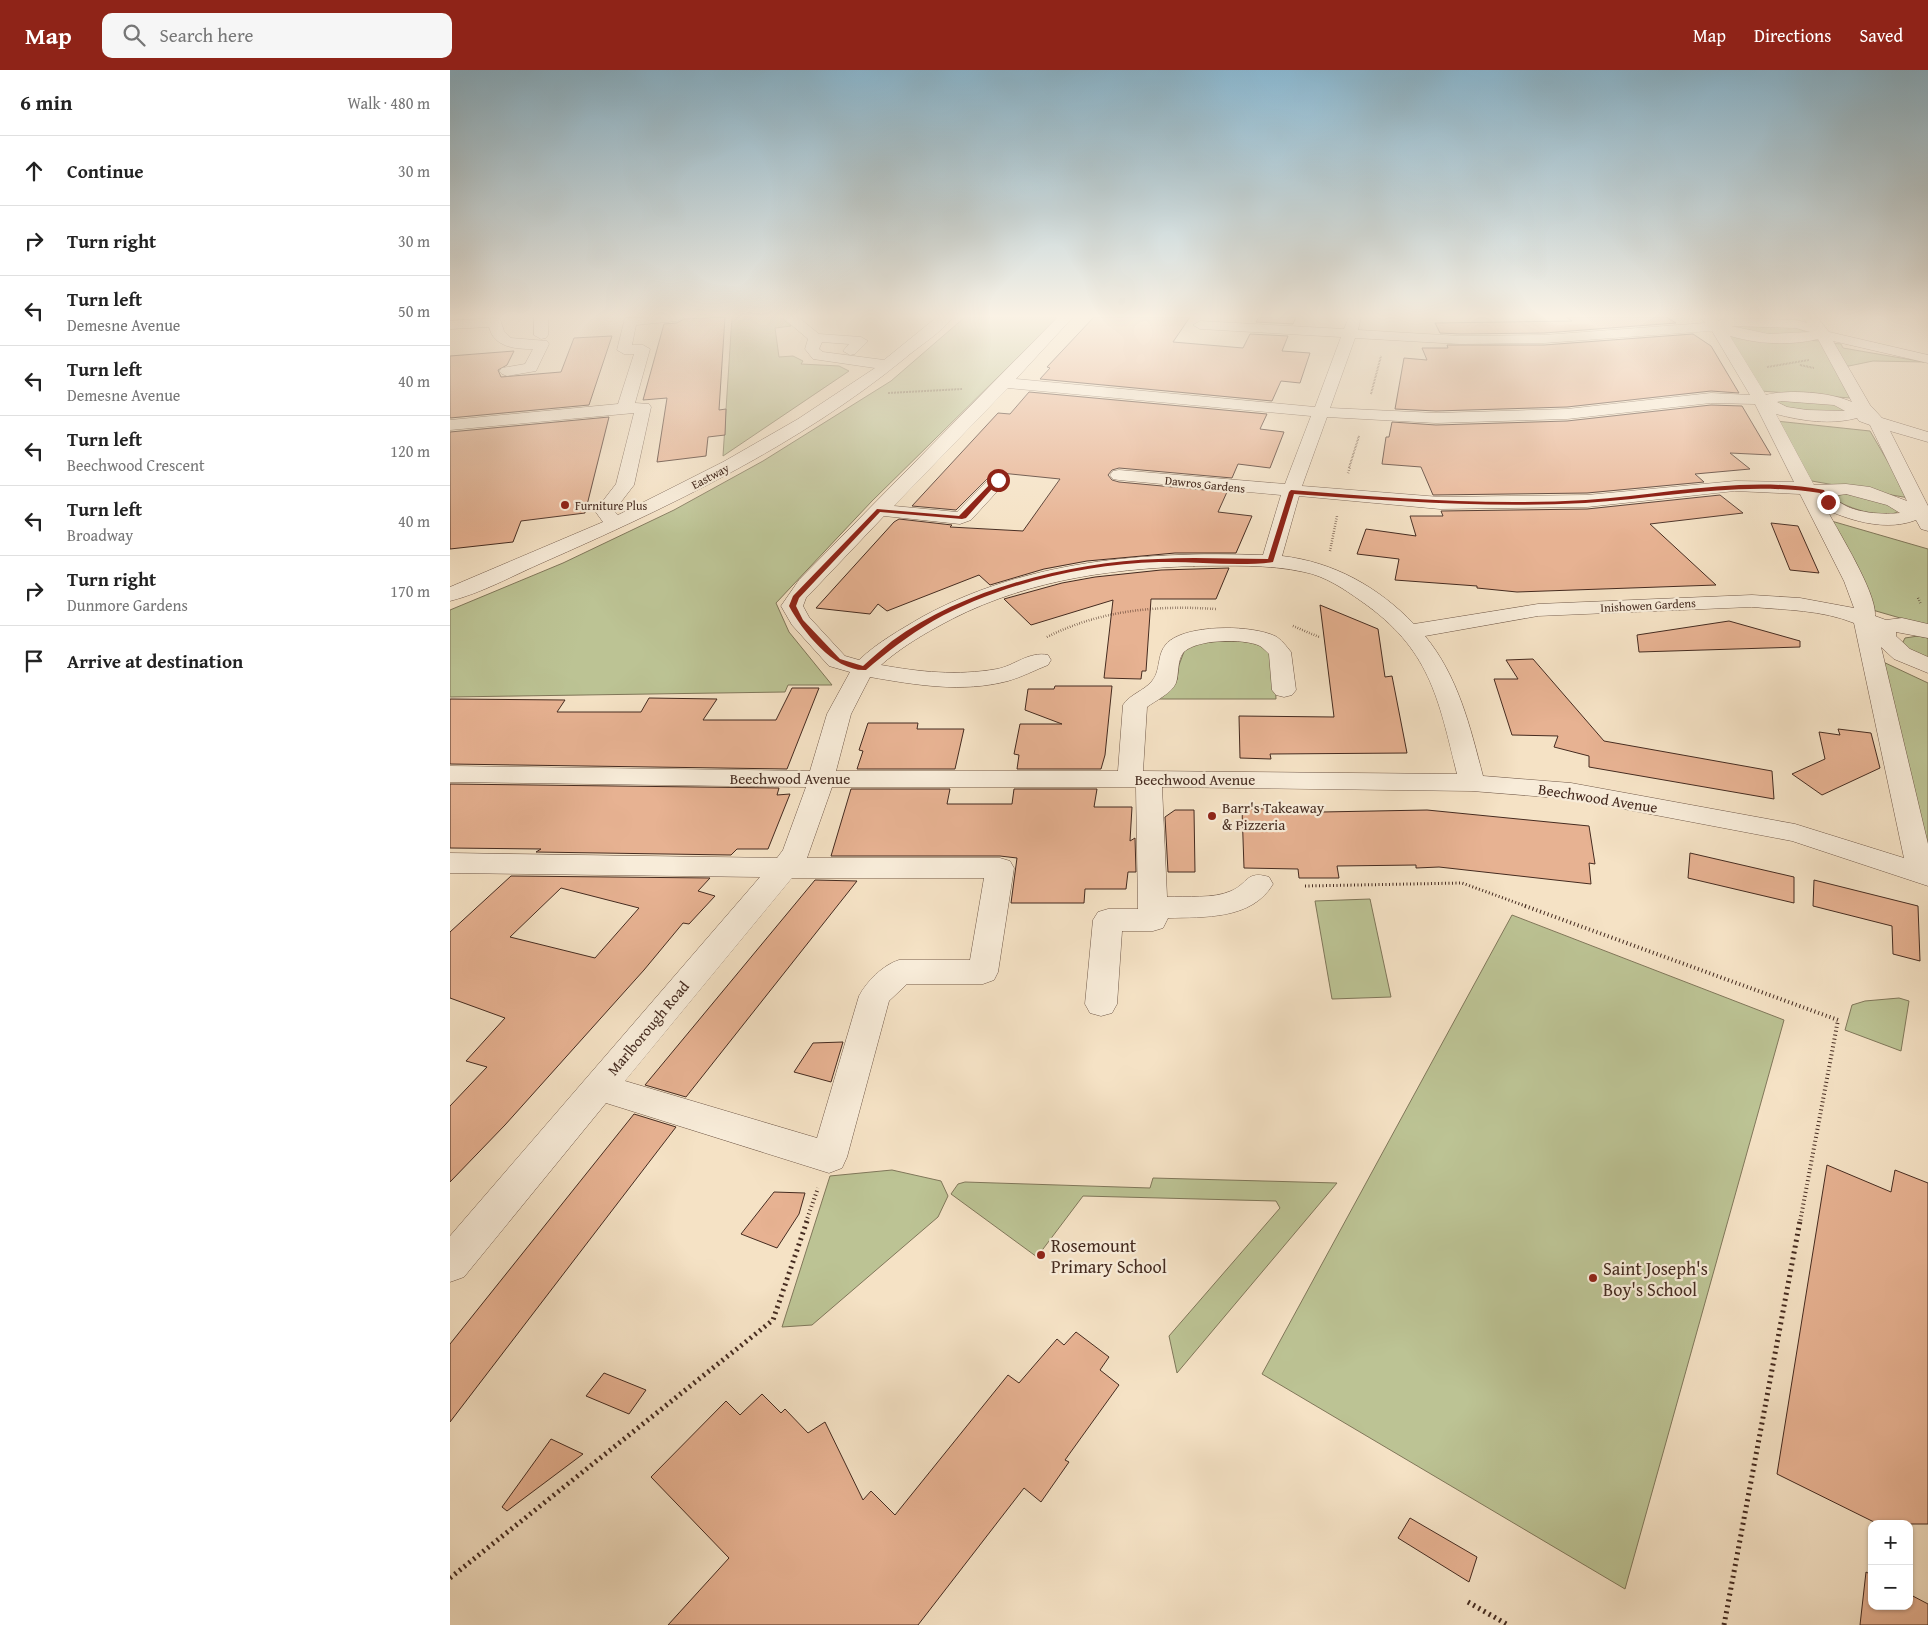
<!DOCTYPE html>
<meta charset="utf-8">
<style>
body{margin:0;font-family:"Gentium Book Plus",serif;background:#f6f6f6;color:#222}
.controls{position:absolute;right:15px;bottom:15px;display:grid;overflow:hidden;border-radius:10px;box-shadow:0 1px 4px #0004}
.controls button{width:45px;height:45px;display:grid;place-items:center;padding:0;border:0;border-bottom:1px solid #e0e0e0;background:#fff;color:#222;font:25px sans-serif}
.stop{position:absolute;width:15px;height:15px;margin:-11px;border:4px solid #8f2418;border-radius:50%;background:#fff}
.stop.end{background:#8f2418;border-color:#fff;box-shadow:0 1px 5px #0008}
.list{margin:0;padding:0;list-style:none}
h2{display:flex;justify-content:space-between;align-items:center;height:65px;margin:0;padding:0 20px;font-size:21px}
h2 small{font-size:16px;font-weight:400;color:#767676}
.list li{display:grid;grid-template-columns:32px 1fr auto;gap:15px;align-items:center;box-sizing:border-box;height:70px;padding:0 20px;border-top:1px solid #e0e0e0}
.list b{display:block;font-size:19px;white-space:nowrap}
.list p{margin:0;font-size:16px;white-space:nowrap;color:#767676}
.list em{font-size:16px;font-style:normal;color:#767676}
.icon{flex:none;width:28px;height:28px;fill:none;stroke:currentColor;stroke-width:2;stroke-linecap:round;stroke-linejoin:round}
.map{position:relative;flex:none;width:1478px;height:1555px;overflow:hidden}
header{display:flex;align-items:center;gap:30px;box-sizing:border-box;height:70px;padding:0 25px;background:#8f2418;color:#fff}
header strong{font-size:24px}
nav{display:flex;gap:28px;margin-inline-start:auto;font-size:18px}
.search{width:350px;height:45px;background:#f6f6f6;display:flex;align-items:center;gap:12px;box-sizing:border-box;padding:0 18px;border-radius:10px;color:#767676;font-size:19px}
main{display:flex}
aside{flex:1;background:#fff}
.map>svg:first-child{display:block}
.green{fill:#bcc394;stroke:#80775a}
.building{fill:#e7b292;stroke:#452b20;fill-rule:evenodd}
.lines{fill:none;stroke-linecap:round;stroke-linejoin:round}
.minor-casing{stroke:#715949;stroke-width:1}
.path-far4{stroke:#452b20;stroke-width:2;stroke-dasharray:0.5 1;stroke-linecap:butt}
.path-far3{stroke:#452b20;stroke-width:2.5;stroke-dasharray:0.5 2;stroke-linecap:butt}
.path-far2{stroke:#452b20;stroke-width:3;stroke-dasharray:1 2.5;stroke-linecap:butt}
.path-far1{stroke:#452b20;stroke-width:4;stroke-dasharray:1 3;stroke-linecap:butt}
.path{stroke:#452b20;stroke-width:5;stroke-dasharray:2 4;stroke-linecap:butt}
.minor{fill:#f8ecd9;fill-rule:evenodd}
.route{fill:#8f2418}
.poi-dot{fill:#8f2418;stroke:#f8ecd9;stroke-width:2}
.labels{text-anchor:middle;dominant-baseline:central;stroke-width:4.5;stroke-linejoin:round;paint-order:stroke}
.far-street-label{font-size:12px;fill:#452b20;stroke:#f8ecd9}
.far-poi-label{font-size:12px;fill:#452b20;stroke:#f8ecd9;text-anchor:start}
.street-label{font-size:15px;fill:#452b20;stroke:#f8ecd9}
.poi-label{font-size:15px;fill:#452b20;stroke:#f8ecd9;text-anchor:start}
.near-poi-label{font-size:18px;fill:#452b20;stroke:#f8ecd9;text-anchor:start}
</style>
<header>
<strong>Map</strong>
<div class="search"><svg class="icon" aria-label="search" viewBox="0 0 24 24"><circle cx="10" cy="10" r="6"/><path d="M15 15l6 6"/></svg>Search here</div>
<nav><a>Map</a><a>Directions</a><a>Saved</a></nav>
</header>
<main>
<aside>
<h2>6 min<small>Walk · 480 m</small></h2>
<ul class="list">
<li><svg class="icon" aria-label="ahead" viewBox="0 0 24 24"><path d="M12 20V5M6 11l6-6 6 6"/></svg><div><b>Continue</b></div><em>30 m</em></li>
<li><svg class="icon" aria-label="right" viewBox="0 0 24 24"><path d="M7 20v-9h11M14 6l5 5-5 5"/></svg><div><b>Turn right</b></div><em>30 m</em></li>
<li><svg class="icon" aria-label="left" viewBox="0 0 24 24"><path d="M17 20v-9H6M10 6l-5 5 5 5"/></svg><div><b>Turn left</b><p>Demesne Avenue</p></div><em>50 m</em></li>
<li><svg class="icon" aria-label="left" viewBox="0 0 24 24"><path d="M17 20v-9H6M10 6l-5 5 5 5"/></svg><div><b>Turn left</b><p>Demesne Avenue</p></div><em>40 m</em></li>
<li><svg class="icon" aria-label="left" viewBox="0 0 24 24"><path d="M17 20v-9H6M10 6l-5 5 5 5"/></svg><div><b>Turn left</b><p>Beechwood Crescent</p></div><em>120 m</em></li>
<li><svg class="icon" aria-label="left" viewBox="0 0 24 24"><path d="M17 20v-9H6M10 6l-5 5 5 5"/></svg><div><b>Turn left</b><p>Broadway</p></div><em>40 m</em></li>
<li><svg class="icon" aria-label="right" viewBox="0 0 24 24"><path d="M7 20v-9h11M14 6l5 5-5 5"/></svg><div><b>Turn right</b><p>Dunmore Gardens</p></div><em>170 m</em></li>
<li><svg class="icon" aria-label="arrive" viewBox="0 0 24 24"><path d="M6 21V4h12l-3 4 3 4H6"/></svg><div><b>Arrive at destination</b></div></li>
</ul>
</aside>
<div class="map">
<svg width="1478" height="1555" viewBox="0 0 1478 1555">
<rect width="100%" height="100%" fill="#f5e2c5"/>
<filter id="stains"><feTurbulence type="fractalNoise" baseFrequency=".004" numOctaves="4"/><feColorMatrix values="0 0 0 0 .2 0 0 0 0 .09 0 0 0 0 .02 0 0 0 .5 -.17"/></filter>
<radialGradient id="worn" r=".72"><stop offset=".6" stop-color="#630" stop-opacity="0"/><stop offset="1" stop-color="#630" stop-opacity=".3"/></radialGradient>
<g class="green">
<path d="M 282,247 L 330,247 L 341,256 L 325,258 L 329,287 L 343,286 L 353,291 L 351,294 L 389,296 L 399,301 L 273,386 Z"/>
<path d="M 515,247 L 609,247 L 422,431 L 326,533 L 339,562 L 382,615 L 338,615 L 335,622 L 0,627 L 0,540 L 113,493 L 224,440 L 313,391 L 441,311 Z"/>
<path d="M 1278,255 L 1345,257 L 1358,263 L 1345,266 L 1287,262 Z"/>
<path d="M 1278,265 L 1371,271 L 1400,328 L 1311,321 Z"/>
<path d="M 1381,273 L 1391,274 L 1393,278 L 1474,292 L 1423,291 L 1394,297 Z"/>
<path d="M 1327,330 L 1381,332 L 1399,339 L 1392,344 L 1337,339 L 1325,332 Z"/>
<path d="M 1326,351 L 1420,361 L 1459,428 L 1356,410 Z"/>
<path d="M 1395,424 L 1429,429 L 1449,441 C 1437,451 1396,438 1385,429 L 1387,426 Z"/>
<path d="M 1378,450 L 1478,479 L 1478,556 L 1419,539 Z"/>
<path d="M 1468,566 L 1478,568 L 1478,591 L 1460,582 L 1452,574 L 1455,568 Z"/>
<path d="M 789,571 L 811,574 L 824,588 L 826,629 L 708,629 L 727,610 L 729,595 L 735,579 L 749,572 Z"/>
<path d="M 1429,590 L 1478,613 L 1478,780 Z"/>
<path d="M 920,829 L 941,927 L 882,929 L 865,831 Z"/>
<path d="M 1062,845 L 1334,950 L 1175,1519 L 812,1304 Z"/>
<path d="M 1449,928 L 1459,931 L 1451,981 L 1395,960 L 1402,935 L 1415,931 Z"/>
<path d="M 442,1100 L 491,1111 L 498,1126 L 488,1147 L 362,1255 L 332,1257 L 380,1106 Z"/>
<path d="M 703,1108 L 887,1113 L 727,1303 L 719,1266 L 830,1138 L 826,1131 L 633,1126 L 587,1187 L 501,1124 L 508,1114 L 515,1112 L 700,1118 Z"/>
</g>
<g class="building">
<path d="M 275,247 L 269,340 L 276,339 L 275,365 L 258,367 L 256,386 L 207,392 L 217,328 L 193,330 L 214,254 L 227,253 L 234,249 Z"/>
<path d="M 644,247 L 740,247 L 723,272 L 793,278 L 800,264 L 838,266 L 832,281 L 860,283 L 850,313 L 831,311 L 822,331 L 590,309 L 600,298 L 597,297 Z"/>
<path d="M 809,247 L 846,247 L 843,254 L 806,252 Z"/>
<path d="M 1116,247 L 1216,247 L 1226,253 L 1094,263 L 1010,264 L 990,263 L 985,253 L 1122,251 Z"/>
<path d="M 1243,264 L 1261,276 L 1289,323 L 1261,321 L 1117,337 L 986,341 L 945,339 L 954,288 L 977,290 L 972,278 L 998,278 L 997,275 L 1094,275 Z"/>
<path d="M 162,266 L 139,335 L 0,348 L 0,286 L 64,281 L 57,295 L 48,300 L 51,307 L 111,302 L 124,268 Z"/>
<path d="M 579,322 L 817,344 L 810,359 L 834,362 L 820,398 L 788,394 L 782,408 L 669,398 L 662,400 L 658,405 L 662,410 L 669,412 L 777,422 L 768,442 L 802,446 L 786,483 L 725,483 L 637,491 L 594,499 L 540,515 L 529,505 L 437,541 L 428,534 L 420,544 L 366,538 L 444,452 L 449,449 L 502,455 L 500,457 L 573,461 L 610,409 L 551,403 L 542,404 L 506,440 L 462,436 L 548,343 L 560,344 Z"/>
<path d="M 1261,335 L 1292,336 L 1321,385 L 1280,383 L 1300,399 L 1245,404 L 1254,412 L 1137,423 L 983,425 L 971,397 L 932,394 L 936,367 L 939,367 L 942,352 L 986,355 L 1117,351 Z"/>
<path d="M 159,347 L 135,443 L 71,451 L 63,472 L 0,479 L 0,362 Z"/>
<path d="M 1270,425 L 1293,443 L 1200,454 L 1266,515 L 1067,522 L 1027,518 L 1027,516 L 945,510 L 949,489 L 907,484 L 916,459 L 966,466 L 960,446 L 993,446 L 991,441 L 1137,439 Z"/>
<path d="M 1321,453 L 1348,456 L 1369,503 L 1340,500 Z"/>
<path d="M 779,498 L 766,529 L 701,529 L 696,601 L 692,601 L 691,609 L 654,608 L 663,530 L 581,555 L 554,529 L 612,513 L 645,507 L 711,500 Z"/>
<path d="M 870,535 L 928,559 L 935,607 L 942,606 L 957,683 L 820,684 L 821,689 L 790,688 L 789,646 L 884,647 Z"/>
<path d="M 1279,551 L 1350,571 L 1350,577 L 1189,582 L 1187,565 Z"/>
<path d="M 1083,589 L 1154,671 L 1322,701 L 1324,729 L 1139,697 L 1139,686 L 1104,677 L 1108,666 L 1062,665 L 1044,609 L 1068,609 L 1056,590 Z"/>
<path d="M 605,616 L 662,616 L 655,685 L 651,699 L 567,699 L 569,685 L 564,684 L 570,654 L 612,654 L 575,640 L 578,619 L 604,619 Z"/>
<path d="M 342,618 L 369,618 L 337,699 L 0,694 L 0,629 L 115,630 L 107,642 L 191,642 L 199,628 L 267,629 L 253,650 L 326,650 Z"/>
<path d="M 418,653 L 468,653 L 467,659 L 514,659 L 505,699 L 407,699 L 413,681 L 409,680 Z"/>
<path d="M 1388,659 L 1421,663 L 1430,698 L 1372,725 L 1342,704 L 1375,689 L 1369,662 L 1390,665 Z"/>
<path d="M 0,714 L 329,718 L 327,725 L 340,724 L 318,779 L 287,779 L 281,785 L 86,782 L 91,779 L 0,778 Z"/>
<path d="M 401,719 L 500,719 L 497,734 L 562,734 L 564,719 L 647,719 L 644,737 L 682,737 L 680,771 L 685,768 L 686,802 L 678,802 L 676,819 L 635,819 L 634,833 L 561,833 L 567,788 L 550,786 L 381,786 Z"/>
<path d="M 872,738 L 872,742 L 977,740 L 1139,756 L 1145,794 L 1139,793 L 1141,814 L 989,797 L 966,798 L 966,795 L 887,796 L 889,808 L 849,808 L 848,799 L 794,798 L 792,739 Z"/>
<path d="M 725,740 L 744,740 L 745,802 L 718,802 L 715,747 Z"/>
<path d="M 1240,783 L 1344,807 L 1344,833 L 1238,808 Z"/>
<path d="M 61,806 L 260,808 L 248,821 L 265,826 L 239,854 L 233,853 L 194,900 L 55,1055 L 0,1112 L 0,1036 L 37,997 L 16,991 L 55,948 L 0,928 L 0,862 ZM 111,818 L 189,838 L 145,888 L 60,867 Z"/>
<path d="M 365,810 L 407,811 L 236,1027 L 195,1015 Z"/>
<path d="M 1364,810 L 1468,836 L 1470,891 L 1443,884 L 1442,856 L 1363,836 Z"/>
<path d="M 393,972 L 381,1012 L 344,1002 L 363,973 Z"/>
<path d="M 184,1044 L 226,1057 L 0,1352 L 0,1274 Z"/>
<path d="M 1377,1095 L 1441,1122 L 1445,1100 L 1478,1113 L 1478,1454 L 1428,1454 L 1327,1404 Z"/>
<path d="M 324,1122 L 355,1123 L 349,1144 L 327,1178 L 291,1164 Z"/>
<path d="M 626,1262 L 659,1287 L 650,1300 L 669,1315 L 615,1390 L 619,1392 L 591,1432 L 574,1418 L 468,1555 L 218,1555 L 279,1488 L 201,1407 L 276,1331 L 290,1345 L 312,1324 L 331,1343 L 335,1339 L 358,1363 L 375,1352 L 413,1430 L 421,1421 L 445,1445 L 558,1305 L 569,1313 L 607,1269 L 614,1275 Z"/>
<path d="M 154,1303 L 196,1320 L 179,1344 L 136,1326 Z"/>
<path d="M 101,1369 L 133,1384 L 57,1441 L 52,1437 Z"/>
<path d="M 960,1448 L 1027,1487 L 1019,1512 L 948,1468 Z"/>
<path d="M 1416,1502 L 1422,1505 L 1422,1536 L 1459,1536 L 1459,1524 L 1478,1534 L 1478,1555 L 1410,1555 Z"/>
</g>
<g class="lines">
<defs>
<g id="minor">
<path d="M 84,247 L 98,247 L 98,265 L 96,268 L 91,269 L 84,265 Z"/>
<path d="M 234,247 L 227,251 L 186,255 L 182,275 L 193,275 L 200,279 L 185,333 L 199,334 L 201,337 L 184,415 L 164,441 L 168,445 L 273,392 L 348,349 L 425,298 L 363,289 L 355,279 L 358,269 L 332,247 L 348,247 L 369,264 L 411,267 L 418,271 L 405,284 L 400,285 L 393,281 L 399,274 L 372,272 L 369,279 L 373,282 L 434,290 L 487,247 L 503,247 C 491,263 469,276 454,289 C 349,375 219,437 94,492 C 64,505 32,523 0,531 L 0,517 L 153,452 L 145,441 L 166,414 L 184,343 L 0,360 L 0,350 L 168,334 L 184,284 L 174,284 L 167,280 L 175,248 Z"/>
<path d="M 608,247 L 623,247 L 566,309 L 865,337 L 891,267 L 750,259 L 743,255 L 750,251 L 894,259 L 899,247 L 911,247 L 908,260 L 1010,266 L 1094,265 L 1255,253 L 1250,247 L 1265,247 L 1268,251 L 1277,248 L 1347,250 L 1357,253 L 1353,247 L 1367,247 L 1379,262 L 1478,285 L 1478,293 L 1383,271 L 1420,335 L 1432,348 L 1478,362 L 1478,372 L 1440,361 L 1478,436 L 1478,461 L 1471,459 L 1466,450 C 1438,461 1404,452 1377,440 C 1389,463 1427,523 1425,546 L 1436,550 L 1452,548 L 1478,554 L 1478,568 L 1446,562 L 1446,566 L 1460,579 L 1478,587 L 1478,603 L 1444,589 L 1431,577 L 1478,774 L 1478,816 L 1342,771 L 1121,729 L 1022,721 L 712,717 L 717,827 C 737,826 763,829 781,821 C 798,814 796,800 819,807 L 823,814 C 802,850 754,847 718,848 L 713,858 L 703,861 L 672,861 L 667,934 L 662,943 L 651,946 L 640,943 L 635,934 L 643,850 L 648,842 L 658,839 L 688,839 L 686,717 L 382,717 L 357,788 L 550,788 L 560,791 L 564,798 L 548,902 L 544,910 L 533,914 L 457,914 L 439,931 L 397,1087 L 392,1098 L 379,1103 L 156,1033 L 14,1207 L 0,1212 L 0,1166 L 310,807 L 0,803 L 0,783 L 327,788 L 333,780 L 356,717 L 0,712 L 0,696 L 360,701 L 377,644 L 400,602 L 379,596 L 342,555 L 331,536 L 349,510 ZM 1281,256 L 1346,258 L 1360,262 L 1319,264 ZM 1262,261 L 1300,325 L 1261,323 L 1117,339 L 986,343 L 880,338 L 905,268 L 1010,274 L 1094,273 ZM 1280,266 C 1307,274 1340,276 1368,269 L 1402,332 C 1380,322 1339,319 1316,325 ZM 558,318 L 861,346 L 835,414 L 669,400 L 663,401 L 660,405 L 663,409 L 669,410 L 831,425 L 813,485 C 696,481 576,490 472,547 C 450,560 428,572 409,590 L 395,586 L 359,547 L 353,536 L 356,528 L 434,446 L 510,454 L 521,450 L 554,414 L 557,410 L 554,406 L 542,406 L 507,442 L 444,436 ZM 1331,331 L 1384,335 L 1395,341 L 1357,340 L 1337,337 L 1327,332 ZM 1261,333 L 1305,334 L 1344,412 L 1285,411 L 1137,425 L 990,427 L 852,416 L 877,347 L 986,353 L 1117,349 ZM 1326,344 C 1352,351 1381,355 1407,348 L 1409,351 L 1420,355 L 1457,431 L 1420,417 L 1396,414 L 1364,415 ZM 1285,421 L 1350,424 L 1394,511 L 1404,538 L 1350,528 L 1302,525 L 1088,534 L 964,554 C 928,517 884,492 832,486 L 849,426 L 990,439 L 1137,437 ZM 1396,424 L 1437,435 L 1450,443 C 1430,445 1396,443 1383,426 ZM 744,496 C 780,496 818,494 854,502 C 875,506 894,519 911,531 C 980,579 988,627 1007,704 L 693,701 L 697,637 C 705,631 722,623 726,613 C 729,604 727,591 733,583 C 745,569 794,568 810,576 C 813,578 817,582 819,584 L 822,620 L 826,625 L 834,627 L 842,625 L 846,620 L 841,582 C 837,577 831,569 825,566 C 801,555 747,555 724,568 C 704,579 713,598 702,611 C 694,621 680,624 673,635 L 668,701 L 386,701 L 401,644 L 420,607 C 466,615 512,623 558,611 C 572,607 585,600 598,595 L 601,590 L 598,585 C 579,581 564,596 547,599 C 507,606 470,602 431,595 C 448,580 467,568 487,557 C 567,512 654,499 744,496 ZM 1302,537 C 1336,540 1372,540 1404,553 L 1454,788 L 1345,754 L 1121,713 L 1033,706 C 1020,656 1008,606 975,566 L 1088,546 ZM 342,808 L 534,808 L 520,890 L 449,890 C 433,895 417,911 409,926 L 367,1068 L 175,1011 Z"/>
<path d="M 45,248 L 50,249 L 54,261 L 61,268 L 97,271 L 99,274 L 86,301 L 57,306 L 52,304 L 49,301 L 52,298 L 75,294 L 83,279 C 64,279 44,277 39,257 L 0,259 L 0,251 Z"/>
</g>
</defs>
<use href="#minor" class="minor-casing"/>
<g class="path-far4">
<path d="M 1350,295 L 1364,298"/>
<path d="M 1317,297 L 1359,290"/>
<path d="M 438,323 L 512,319"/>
<path d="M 921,324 L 931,286"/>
<path d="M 899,398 L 909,366"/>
</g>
<g class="path-far3">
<path d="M 898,403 L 900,397"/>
<path d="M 880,481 L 887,446"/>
<path d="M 1468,528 L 1471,534"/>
<path d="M 843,556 L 869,567"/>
<path d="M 597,567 C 651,540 707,535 766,539"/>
</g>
<path class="path-far2" d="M 855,816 L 1012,813 L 1078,837"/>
<g class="path-far1">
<path d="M 1075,836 L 1388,950 L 1350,1152"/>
<path d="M 356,1152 L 368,1118"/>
</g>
<g class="path">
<path d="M 0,1508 L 323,1250 L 357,1151"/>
<path d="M 1018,1532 L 1058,1555"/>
<path d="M 1274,1555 L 1350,1151"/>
</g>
<use href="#minor" class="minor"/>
</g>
<linearGradient id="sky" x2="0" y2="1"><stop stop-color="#8ab8d1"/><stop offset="0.53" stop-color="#faf2e5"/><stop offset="1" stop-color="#faf2e5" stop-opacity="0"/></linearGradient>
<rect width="1478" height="465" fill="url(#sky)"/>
<path class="route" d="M 546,408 L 550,410 L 516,448 L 512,449 L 430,442 L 349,528 L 346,536 L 353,550 L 390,589 L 413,596 C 422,588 432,579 442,571 C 513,519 620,492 708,489 C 744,487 781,489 818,489 L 839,422 L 841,420 C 940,428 1037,436 1136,430 C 1215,425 1295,405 1374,420 L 1380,432 L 1376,433 L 1370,423 C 1291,411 1214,428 1135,433 C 1037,438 941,431 844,424 L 823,492 C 786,497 746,491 709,492 C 633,494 550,514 483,551 C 459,565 437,582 416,600 C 385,602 353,562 339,536 L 343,526 L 427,439 L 509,446 Z"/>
<g class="poi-dot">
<circle cx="115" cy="435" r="5"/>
<circle cx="762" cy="746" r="5"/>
<circle cx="591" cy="1185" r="5"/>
<circle cx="1143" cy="1208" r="5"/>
</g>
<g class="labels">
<g class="far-street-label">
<text transform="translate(260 406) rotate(-28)">Eastway</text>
<text transform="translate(755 414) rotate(6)">Dawros Gardens</text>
<text transform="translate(1198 535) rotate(-3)">Inishowen Gardens</text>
</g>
<g class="far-poi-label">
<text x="125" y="435">Furniture Plus</text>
</g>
<g class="street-label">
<text x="340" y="708">Beechwood Avenue</text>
<text x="745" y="709">Beechwood Avenue</text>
<text transform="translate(1148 728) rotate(9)">Beechwood Avenue</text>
<text transform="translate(198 958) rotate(-50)">Marlborough Road</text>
</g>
<g class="poi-label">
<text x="772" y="737">Barr's Takeaway<tspan x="772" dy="17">&amp; Pizzeria</tspan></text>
</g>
<g class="near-poi-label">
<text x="601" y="1175">Rosemount<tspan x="601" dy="21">Primary School</tspan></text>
<text x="1153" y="1198">Saint Joseph's<tspan x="1153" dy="21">Boy's School</tspan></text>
</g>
</g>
<rect width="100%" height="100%" filter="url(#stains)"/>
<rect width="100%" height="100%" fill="url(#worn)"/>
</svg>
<div class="controls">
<button>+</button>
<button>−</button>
</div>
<div class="stop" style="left:548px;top:410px"></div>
<div class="stop end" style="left:1378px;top:432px"></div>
</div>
</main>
